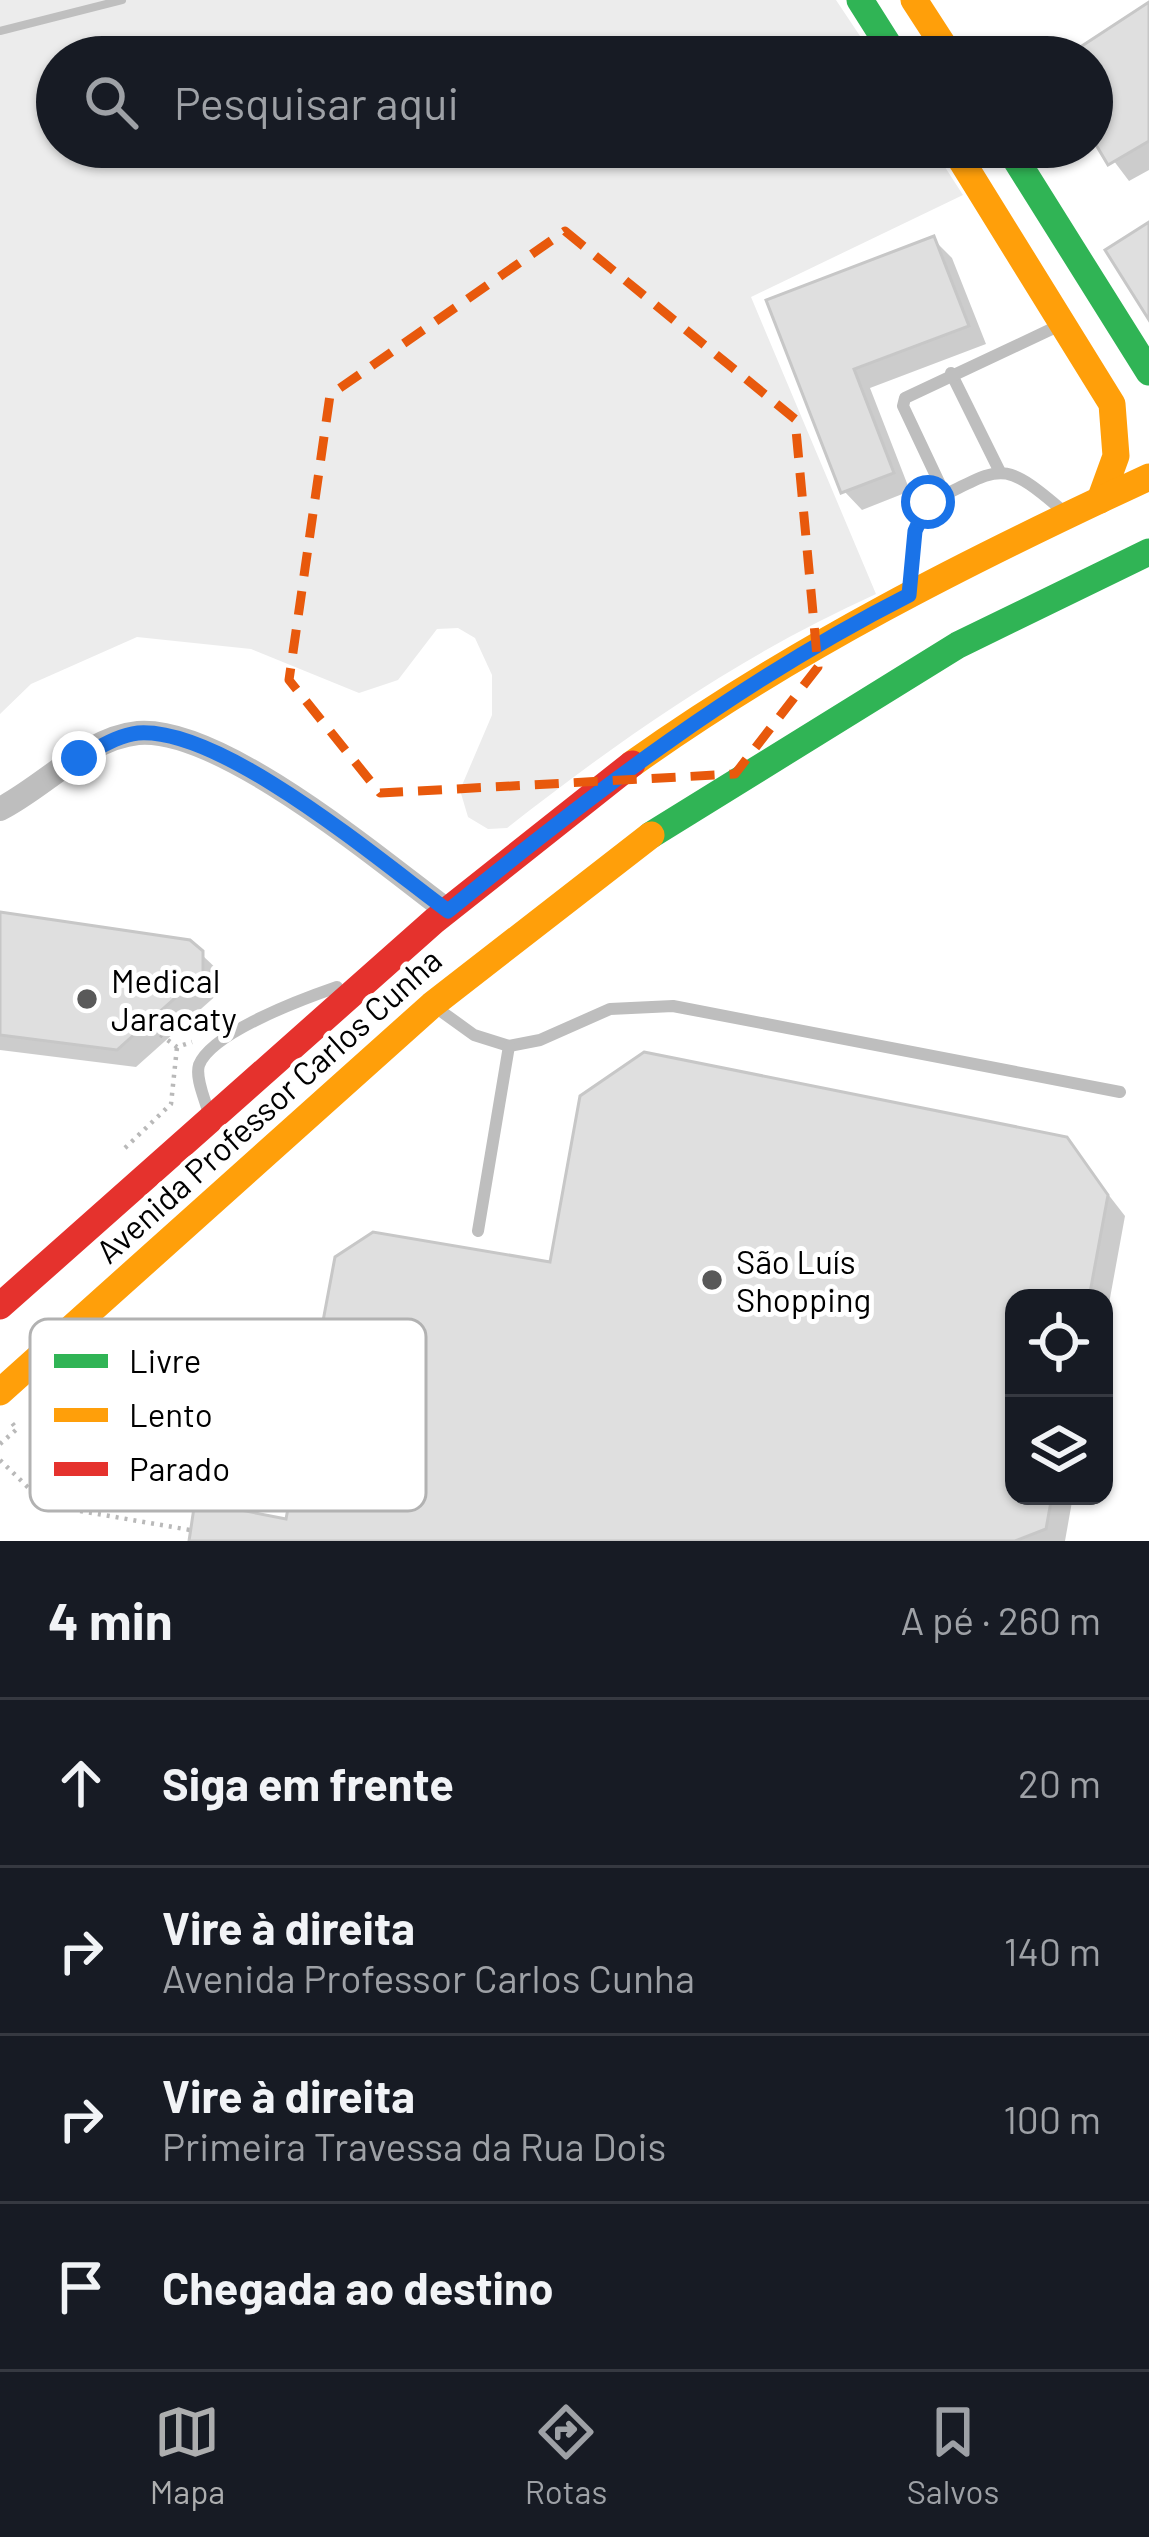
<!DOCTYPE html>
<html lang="pt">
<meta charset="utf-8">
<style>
body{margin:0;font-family:Barlow,sans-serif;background:#242831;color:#f1f3f6}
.controls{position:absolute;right:36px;bottom:36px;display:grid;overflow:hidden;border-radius:24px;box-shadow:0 3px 9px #0004}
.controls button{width:108px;height:108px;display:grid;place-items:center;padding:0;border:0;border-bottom:3px solid #363941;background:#171b24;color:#f1f3f6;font:60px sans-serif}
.stop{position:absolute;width:36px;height:36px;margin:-27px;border:9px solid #1a73e8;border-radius:50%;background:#fff}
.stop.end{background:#1a73e8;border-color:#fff;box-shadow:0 3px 12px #0008}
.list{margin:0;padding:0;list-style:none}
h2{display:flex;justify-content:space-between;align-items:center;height:156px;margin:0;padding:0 48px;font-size:51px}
h2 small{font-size:39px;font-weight:400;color:#9ea1a6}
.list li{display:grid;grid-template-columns:78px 1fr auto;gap:36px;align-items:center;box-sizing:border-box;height:168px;padding:0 48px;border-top:3px solid #363941}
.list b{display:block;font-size:45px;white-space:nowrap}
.list p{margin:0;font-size:39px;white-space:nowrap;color:#9ea1a6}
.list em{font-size:39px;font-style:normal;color:#9ea1a6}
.icon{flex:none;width:66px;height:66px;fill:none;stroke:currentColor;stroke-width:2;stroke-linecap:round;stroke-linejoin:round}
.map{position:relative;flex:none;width:1149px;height:1541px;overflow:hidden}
.search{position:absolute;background:#171b24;box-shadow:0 3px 9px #0004;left:36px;right:36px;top:36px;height:132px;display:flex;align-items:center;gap:30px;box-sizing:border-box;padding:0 42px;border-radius:66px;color:#9ea1a6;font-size:45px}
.sheet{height:828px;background:#171b24}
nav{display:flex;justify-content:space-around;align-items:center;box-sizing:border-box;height:168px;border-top:3px solid #363941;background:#171b24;font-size:33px;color:#9ea1a6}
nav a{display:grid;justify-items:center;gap:6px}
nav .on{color:#adaeaf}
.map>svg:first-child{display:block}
.green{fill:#ececec}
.shadow{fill:#0003}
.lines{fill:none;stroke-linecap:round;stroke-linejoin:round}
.stream{stroke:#bfbfbf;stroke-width:8}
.building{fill:#dfdfdf;stroke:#c7c7c7;stroke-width:3}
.path{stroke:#b9b9b9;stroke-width:4.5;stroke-dasharray:3 6;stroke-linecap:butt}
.lane{stroke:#bebebe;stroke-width:12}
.street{stroke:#bebebe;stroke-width:24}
.fast{stroke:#30b455;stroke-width:27}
.slow{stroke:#ff9f0a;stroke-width:27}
.jam{stroke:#e5322d;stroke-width:27}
.route{stroke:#1a73e8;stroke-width:15}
.marked{fill:none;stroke:#e8590c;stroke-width:9;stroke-dasharray:24 15;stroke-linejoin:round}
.poi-dot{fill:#595959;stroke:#fff;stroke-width:4.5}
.labels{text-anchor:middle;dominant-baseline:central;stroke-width:10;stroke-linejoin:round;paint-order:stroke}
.poi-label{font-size:33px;fill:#000;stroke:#fff;text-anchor:start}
.street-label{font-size:33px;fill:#000;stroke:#fff}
.key{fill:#fff;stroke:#b2b2b2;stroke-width:3}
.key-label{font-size:33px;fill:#000}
</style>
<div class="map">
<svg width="1149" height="1541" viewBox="0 0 1149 1541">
<rect width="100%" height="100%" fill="#fff"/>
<path class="green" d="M 0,0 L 836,0 L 874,57 L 57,57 L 57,147 L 932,147 L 963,195 L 751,297 L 876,594 C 741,655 623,737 507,828 L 488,829 L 468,817 L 460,790 L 492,715 L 492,675 L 475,638 L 458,628 L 437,629 L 398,680 L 359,693 L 251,649 L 137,637 L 31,684 L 0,714 Z"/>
<g class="shadow">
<path d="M 1149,5 L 1149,170 L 1129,181 L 1092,132 L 1092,57 L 1071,57 Z"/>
<path d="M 933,239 L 952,258 L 986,344 L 870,388 L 910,491 L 862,510 L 844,491 L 770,302 Z"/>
<path d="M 0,915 L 201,954 L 221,973 L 220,992 L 136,1067 L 0,1050 Z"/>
<path d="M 1066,1140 L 1125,1216 L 1104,1331 L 1104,1298 L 1014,1298 L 1014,1496 L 1073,1496 L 1065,1541 L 192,1541 L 289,1522 L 552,1266 Z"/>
</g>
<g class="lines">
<path class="stream" d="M 0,31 L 122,0"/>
</g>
<g class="building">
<path d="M 1149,2 L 1149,141 L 1108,165 L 1092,138 L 1092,57 L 1065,57 Z"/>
<path d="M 1149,222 L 1149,320 L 1105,250 Z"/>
<path d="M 934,236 L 969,326 L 854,369 L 894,473 L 841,493 L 766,300 Z"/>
<path d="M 0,912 L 190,940 L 203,951 L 203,973 L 117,1050 L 0,1035 Z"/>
<path d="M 644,1052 L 1067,1137 L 1108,1195 L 1089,1298 L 1014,1298 L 1014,1496 L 1052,1496 L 1046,1529 L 1015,1541 L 189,1541 L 195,1501 L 286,1519 L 335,1257 L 373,1232 L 550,1262 L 580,1096 Z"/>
</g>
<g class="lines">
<g class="path">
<path d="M 146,1024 L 177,1047 L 192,1042"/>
<path d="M 125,1148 L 171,1104 L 177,1047"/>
<path d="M 0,1444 L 17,1429 L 12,1423"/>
<path d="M 0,1460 L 46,1505 L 190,1530"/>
</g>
<g class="lane">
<path d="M 951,373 L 999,470"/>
<path d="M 945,495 L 903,406 L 905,398 L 1058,326"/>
<path d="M 910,587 L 915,531 L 929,502 C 1002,469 998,455 1063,511"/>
<path d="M 438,1009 L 474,1035 L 509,1046 L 540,1040 L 610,1009 L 673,1006 L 1120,1092"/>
<path d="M 208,1111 C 205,1099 195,1078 199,1065 C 212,1032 305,998 337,987"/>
<path d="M 478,1231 L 509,1046"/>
</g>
<path class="street" d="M 0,809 C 44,787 87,738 138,733 C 221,726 381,861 448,911"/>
<g class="fast">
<path d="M 860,0 L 896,57"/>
<path d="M 1008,147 L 1149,372"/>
<path d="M 651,835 L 958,645 L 1149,552"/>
</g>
<g class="slow">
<path d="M 914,0 L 951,57"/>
<path d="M 953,147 L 1112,404 L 1116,456 L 1100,500"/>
<path d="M 632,764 C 795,648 968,561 1149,477"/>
<path d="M 0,1392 L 432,1005 L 651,835"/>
</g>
<path class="jam" d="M 0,1306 L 434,921 L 632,764"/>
</g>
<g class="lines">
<path class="route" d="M 79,758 C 97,749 118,735 138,733 C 223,727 380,861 448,911 C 595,791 740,681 909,595 L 915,531 L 928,502"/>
</g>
<path class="marked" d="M 565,231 L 795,419 L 818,667 L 735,774 L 380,793 L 289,680 L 330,395 Z"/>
<g class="poi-dot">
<circle cx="87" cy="999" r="12"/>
<circle cx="712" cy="1280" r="12"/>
</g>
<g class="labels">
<g class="poi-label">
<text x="111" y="980">Medical<tspan x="111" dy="38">Jaracaty</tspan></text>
<text x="736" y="1261">São Luís<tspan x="736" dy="38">Shopping</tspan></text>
</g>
<g class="street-label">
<text transform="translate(268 1105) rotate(-42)">Avenida Professor Carlos Cunha</text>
</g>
</g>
<rect x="30" y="1319" width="396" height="192" rx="18" class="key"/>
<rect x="54" y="1354" width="54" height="14" fill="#30b455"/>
<rect x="54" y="1408" width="54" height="14" fill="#ff9f0a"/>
<rect x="54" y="1462" width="54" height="14" fill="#e5322d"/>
<g class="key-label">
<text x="129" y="1373">Livre</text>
<text x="129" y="1427">Lento</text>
<text x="129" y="1481">Parado</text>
</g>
</svg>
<div class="controls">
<button><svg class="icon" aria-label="locate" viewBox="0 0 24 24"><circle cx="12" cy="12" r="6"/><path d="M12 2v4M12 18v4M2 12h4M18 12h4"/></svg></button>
<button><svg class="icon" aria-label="layers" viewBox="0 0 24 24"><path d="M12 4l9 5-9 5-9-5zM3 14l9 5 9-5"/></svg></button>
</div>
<div class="stop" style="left:928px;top:502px"></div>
<div class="stop end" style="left:79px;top:758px"></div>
<div class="search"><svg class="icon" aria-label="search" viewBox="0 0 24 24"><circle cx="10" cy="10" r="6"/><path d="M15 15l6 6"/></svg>Pesquisar aqui</div>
</div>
<section class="sheet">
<h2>4 min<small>A pé · 260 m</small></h2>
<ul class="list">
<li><svg class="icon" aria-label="ahead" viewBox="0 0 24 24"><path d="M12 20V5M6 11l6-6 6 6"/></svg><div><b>Siga em frente</b></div><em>20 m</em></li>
<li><svg class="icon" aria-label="right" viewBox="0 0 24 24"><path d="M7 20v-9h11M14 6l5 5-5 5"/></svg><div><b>Vire à direita</b><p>Avenida Professor Carlos Cunha</p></div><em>140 m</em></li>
<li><svg class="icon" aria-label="right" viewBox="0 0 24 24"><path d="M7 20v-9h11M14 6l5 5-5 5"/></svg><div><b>Vire à direita</b><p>Primeira Travessa da Rua Dois</p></div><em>100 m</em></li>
<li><svg class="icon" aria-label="arrive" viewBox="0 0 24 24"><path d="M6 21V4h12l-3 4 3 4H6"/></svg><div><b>Chegada ao destino</b></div></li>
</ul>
</section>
<nav>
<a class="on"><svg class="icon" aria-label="map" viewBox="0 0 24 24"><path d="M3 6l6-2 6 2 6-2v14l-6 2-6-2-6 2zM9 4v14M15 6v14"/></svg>Mapa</a>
<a><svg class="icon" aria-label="directions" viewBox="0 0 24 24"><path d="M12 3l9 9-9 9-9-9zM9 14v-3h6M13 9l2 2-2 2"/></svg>Rotas</a>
<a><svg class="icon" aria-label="saved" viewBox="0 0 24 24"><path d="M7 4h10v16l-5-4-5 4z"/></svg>Salvos</a>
</nav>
